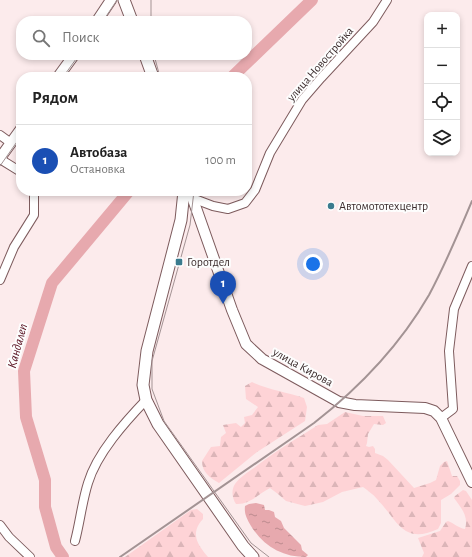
<!DOCTYPE html>
<html lang="ru">
<meta charset="utf-8">
<style>
body{margin:0;font-family:"Alegreya Sans",sans-serif;background:#f2f2f2;color:#222}
.controls{position:absolute;right:12px;top:12px;display:grid;overflow:hidden;border-radius:8px;box-shadow:0 2px 6px #0003}
.controls button{width:36px;height:36px;display:grid;place-items:center;padding:0;border:0;border-bottom:1px solid #e0e0e0;background:#fff;color:#222;font:20px sans-serif}
.you{position:absolute;left:313px;top:264px;width:14px;height:14px;margin:-10px;border:3px solid #fff;border-radius:50%;background:#1a73e8;box-shadow:0 0 0 6px #1a73e833}
.badge{display:grid;place-items:center;width:26px;height:26px;border-radius:50%;background:#3a7b8e;color:#fff;font-size:13px;font-weight:700}
.pin{position:absolute;translate:-50% -33px;filter:drop-shadow(0 1px 2px #0008)}
.pin::after{content:'';position:absolute;top:21px;width:14px;height:12px;background:inherit;clip-path:polygon(0 0,100% 0,50% 100%)}
.list{margin:0;padding:0;list-style:none}
h2{display:flex;justify-content:space-between;align-items:center;height:52px;margin:0;padding:0 16px;font-size:17px}
h2 small{font-size:13px;font-weight:400;color:#767676}
.list li{display:grid;grid-template-columns:26px 1fr auto;gap:12px;align-items:center;box-sizing:border-box;height:72px;padding:0 16px;border-top:1px solid #e0e0e0}
.list b{display:block;font-size:15px;white-space:nowrap}
.list p{margin:0;font-size:13px;white-space:nowrap;color:#767676}
.list em{font-size:13px;font-style:normal;color:#767676}
.icon{flex:none;width:22px;height:22px;fill:none;stroke:currentColor;stroke-width:2;stroke-linecap:round;stroke-linejoin:round}
.map{position:relative;flex:none;width:472px;height:557px;overflow:hidden}
.search{position:absolute;background:#fff;box-shadow:0 2px 6px #0003;left:16px;top:16px;width:236px;height:44px;display:flex;align-items:center;gap:10px;box-sizing:border-box;padding:0 14px;border-radius:16px;color:#767676;font-size:15px}
.panel{position:absolute;background:#fff;box-shadow:0 2px 6px #0003;left:16px;top:72px;width:236px;height:124px;border-radius:16px}
.map>svg:first-child{display:block}
.forest{fill:url(#forest-firs)}
.water{fill:url(#water-ripples)}
.lines{fill:none;stroke-linecap:round;stroke-linejoin:round}
.river{stroke:#e7a9ae;stroke-width:12}
.minor-casing{stroke:#7d5b5d;stroke-width:10}
.tertiary-casing{stroke:#7d5b5d;stroke-width:12}
.secondary-casing{stroke:#7d5b5d;stroke-width:13}
.minor{stroke:#fff;stroke-width:8}
.tertiary{stroke:#fff;stroke-width:10}
.secondary{stroke:#fff;stroke-width:11}
.tram{stroke:#a39394;stroke-width:1}
.rail{stroke:#a39394;stroke-width:2}
.poi-dot{fill:#3a7b8e;stroke:#fdfdfd;stroke-width:1.5}
.labels{text-anchor:middle;dominant-baseline:central;stroke-width:4;stroke-linejoin:round;paint-order:stroke}
.street-label{font-size:12px;fill:#3b2c2d;stroke:#fdfdfd}
.poi-label{font-size:12px;fill:#3b2c2d;stroke:#fdfdfd;text-anchor:start}
.water-label{font-size:13px;font-style:italic;fill:#550d1d;stroke:#fdfdfd}
</style>
<div class="map">
<svg width="472" height="557" viewBox="0 0 472 557">
<defs>
<pattern id="forest-firs" width="22" height="20" patternUnits="userSpaceOnUse"><rect width="22" height="20" fill="#fed3d6"/><path d="M5 1l3.5 6h-7zM16 11l3.5 6h-7z" fill="#dbb5b8"/></pattern>
<pattern id="water-ripples" width="26" height="14" patternUnits="userSpaceOnUse"><rect width="26" height="14" fill="#e7a9ae"/><path d="M2 4q2-2 4 0t4 0M15 11q2-2 4 0t4 0" fill="none" stroke="#bc8a8e"/></pattern>
</defs>
<rect width="100%" height="100%" fill="#fcebec"/>
<g class="forest">
<path d="M 252,382 C 269,390 287,392 304,398 L 307,407 L 305,421 L 257,452 L 219,483 C 210,478 202,472 202,461 L 211,447 L 220,446 L 221,437 L 226,433 L 223,425 L 236,423 L 241,427 L 245,423 L 244,417 L 252,415 L 258,407 L 246,399 L 245,386 Z"/>
<path d="M 345,412 L 363,416 L 383,416 L 386,423 L 383,425 L 374,424 L 368,434 L 367,443 L 366,446 L 369,447 L 373,446 L 375,449 L 375,453 L 383,456 L 388,460 L 414,488 L 430,483 L 436,480 L 440,466 L 444,462 L 447,461 L 452,476 L 457,476 L 460,481 L 460,485 L 451,494 L 441,500 L 441,523 L 438,529 C 403,545 398,521 377,499 C 373,494 368,491 363,487 L 342,492 L 323,502 L 305,506 L 286,501 L 278,494 L 270,488 C 258,494 250,505 236,504 C 232,498 231,490 235,484 C 240,477 248,472 254,468 C 274,452 296,439 318,425 L 327,424 Z"/>
<path d="M 463,490 L 466,491 L 472,500 L 472,557 L 422,557 L 424,553 L 418,538 L 440,531 L 446,522 L 448,521 C 454,523 458,528 465,529 C 469,516 461,508 454,498 L 455,496 Z"/>
<path d="M 197,509 L 203,514 L 203,519 C 190,533 197,544 208,557 L 125,557 L 191,510 Z"/>
</g>
<path class="water" d="M 256,503 L 264,505 L 265,510 L 269,510 L 274,512 L 275,517 L 281,521 L 284,528 L 301,545 L 302,550 L 308,555 L 306,557 C 283,557 264,547 251,526 C 247,519 244,514 245,506 L 249,504 Z"/>
<g class="lines">
<g class="river">
<path d="M 232,77 L 312,0"/>
<path d="M 63,557 L 56,547 L 45,507 L 45,480 L 26,417 L 24,371 L 52,283 L 129,191"/>
</g>
<defs>
<g id="minor">
<path d="M 0,135 L 11,143"/>
<path d="M 0,159 L 21,172"/>
<path d="M 192,198 L 213,206 L 228,209 L 245,203 L 255,190 L 270,153 L 302,100 L 321,78 L 373,22 L 387,0"/>
<path d="M 0,280 L 14,247 L 34,215 L 34,191"/>
<path d="M 441,418 L 453,409 L 449,351 L 454,309 L 472,266"/>
<path d="M 0,525 L 9,537 L 30,557"/>
<path d="M 75,541 C 80,522 82,502 88,483 C 97,453 125,422 146,400"/>
</g>
<g id="tertiary">
<path d="M 97,21 L 111,0"/>
<path d="M 58,77 L 74,55"/>
<path d="M 0,158 L 21,129"/>
<path d="M 190,191 L 232,310 L 246,344 L 262,359 L 339,402 L 355,405 L 425,408 L 434,411 L 441,418 L 472,482"/>
</g>
<g id="secondary">
<path d="M 124,0 L 132,21"/>
<path d="M 145,55 L 153,77"/>
<path d="M 184,191 L 181,220 L 147,351 L 143,385 L 146,400 L 158,424 L 243,546 L 253,557"/>
</g>
</defs>
<use href="#minor" class="minor-casing"/>
<use href="#tertiary" class="tertiary-casing"/>
<use href="#secondary" class="secondary-casing"/>
<use href="#minor" class="minor"/>
<use href="#tertiary" class="tertiary"/>
<use href="#secondary" class="secondary"/>
<g class="tram">
<path d="M 103,21 L 117,0"/>
<path d="M 151,21 L 151,0"/>
<path d="M 154,55 L 160,77"/>
<path d="M 63,77 L 79,55"/>
<path d="M 0,166 L 21,136"/>
<path d="M 194,191 L 190,225 L 152,361 L 152,389 L 164,421 L 251,543 L 269,557"/>
</g>
<path class="rail" d="M 120,557 L 314,423 C 359,388 400,345 429,295 C 445,265 459,232 472,201"/>
</g>
<g class="poi-dot">
<circle cx="331" cy="206" r="4"/>
<rect x="175" y="258" width="8" height="8" rx="2"/>
</g>
<g class="labels">
<g class="street-label">
<text transform="translate(320 64) rotate(-49)">улица Новостройка</text>
<text transform="translate(303 367) rotate(29)">улица Кирова</text>
</g>
<g class="poi-label">
<text x="339" y="206">Автомототехцентр</text>
<text x="187" y="262">Горотдел</text>
</g>
<g class="water-label">
<text transform="translate(18 346) rotate(-75)">Кандалеп</text>
</g>
</g>
</svg>
<div class="controls">
<button>+</button>
<button>−</button>
<button><svg class="icon" aria-label="locate" viewBox="0 0 24 24"><circle cx="12" cy="12" r="6"/><path d="M12 2v4M12 18v4M2 12h4M18 12h4"/></svg></button>
<button><svg class="icon" aria-label="layers" viewBox="0 0 24 24"><path d="M12 4l9 5-9 5-9-5zM3 14l9 5 9-5"/></svg></button>
</div>
<div class="you"></div>
<div class="pin badge" style="left:223px;top:304px;background:#1a4fb4">1</div>
<div class="search"><svg class="icon" aria-label="search" viewBox="0 0 24 24"><circle cx="10" cy="10" r="6"/><path d="M15 15l6 6"/></svg>Поиск</div>
<section class="panel">
<h2>Рядом<small></small></h2>
<ul class="list">
<li><span class="badge" style="background:#1a4fb4">1</span><div><b>Автобаза</b><p>Остановка</p></div><em>100 m</em></li>
</ul>
</section>
</div>
